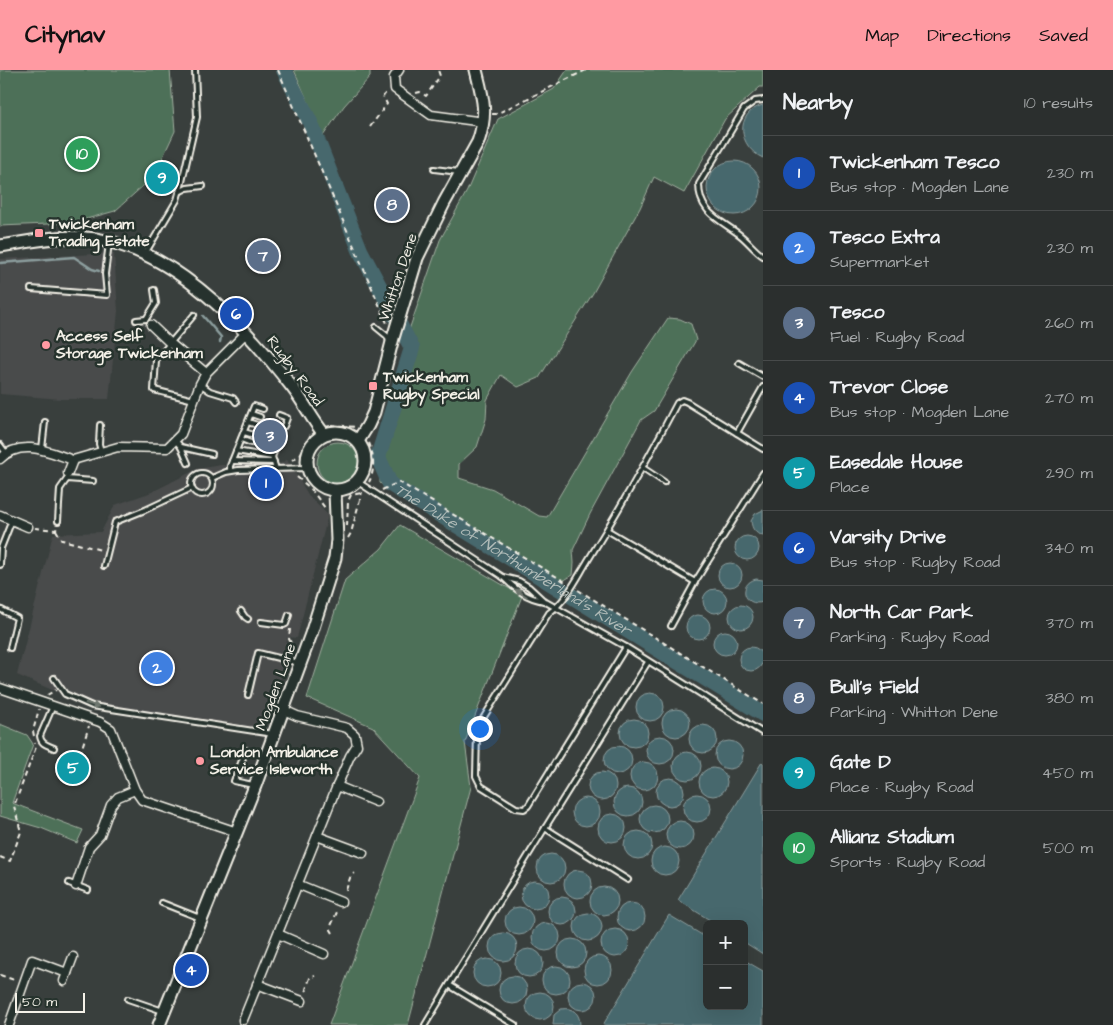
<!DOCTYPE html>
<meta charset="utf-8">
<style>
body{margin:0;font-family:"Architects Daughter",sans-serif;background:#333736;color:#f1f3f6}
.controls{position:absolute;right:15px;bottom:15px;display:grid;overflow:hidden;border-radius:8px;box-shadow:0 5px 20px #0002}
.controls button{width:45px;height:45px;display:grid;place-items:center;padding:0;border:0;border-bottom:1px solid #474a4a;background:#2b2f2e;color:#f1f3f6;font:25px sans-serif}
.scale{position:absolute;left:15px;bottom:12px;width:70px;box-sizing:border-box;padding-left:5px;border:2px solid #f4f1e8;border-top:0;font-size:14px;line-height:18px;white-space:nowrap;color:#f4f1e8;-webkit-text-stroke:4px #26332d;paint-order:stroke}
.you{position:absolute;left:479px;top:658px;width:18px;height:18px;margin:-12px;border:4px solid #fff;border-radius:50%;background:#1a73e8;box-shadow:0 0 0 8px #1a73e833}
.badge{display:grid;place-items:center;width:32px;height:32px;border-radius:50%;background:#ff9aa2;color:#fff;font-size:16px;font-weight:700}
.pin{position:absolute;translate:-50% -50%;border:2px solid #fff;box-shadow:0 1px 5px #0006}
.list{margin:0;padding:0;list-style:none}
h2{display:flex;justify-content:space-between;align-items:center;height:65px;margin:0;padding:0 20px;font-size:21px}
h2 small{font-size:16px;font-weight:400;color:#a6a9aa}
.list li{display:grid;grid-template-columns:32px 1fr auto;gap:15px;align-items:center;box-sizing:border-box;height:75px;padding:0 20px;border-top:1px solid #474a4a}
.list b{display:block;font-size:19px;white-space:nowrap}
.list p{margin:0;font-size:16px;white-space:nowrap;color:#a6a9aa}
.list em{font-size:16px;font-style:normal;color:#a6a9aa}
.map{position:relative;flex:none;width:763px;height:955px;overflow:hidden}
header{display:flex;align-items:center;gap:30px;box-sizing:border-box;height:70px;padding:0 25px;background:#ff9aa2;color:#111}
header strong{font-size:24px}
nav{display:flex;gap:28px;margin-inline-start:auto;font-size:18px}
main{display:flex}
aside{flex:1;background:#2b2f2e}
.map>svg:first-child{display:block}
.built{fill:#494b4b}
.green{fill:#4e6f59;stroke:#a1b0a0}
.water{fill:#47676d;stroke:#8c9e9e}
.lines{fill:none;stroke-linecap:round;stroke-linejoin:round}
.stream{stroke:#8c9e9e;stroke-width:2.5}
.river{stroke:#47676d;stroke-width:16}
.lane-casing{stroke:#f4f1e8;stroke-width:8}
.street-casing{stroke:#f4f1e8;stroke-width:11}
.secondary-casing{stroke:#f4f1e8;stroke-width:15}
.path{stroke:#f4f1e8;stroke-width:2;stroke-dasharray:5 4;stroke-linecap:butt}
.lane{stroke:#26332d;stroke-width:4}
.street{stroke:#26332d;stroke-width:8}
.secondary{stroke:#26332d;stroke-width:11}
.oneway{fill:#6e766e}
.poi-dot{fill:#ff9aa2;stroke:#26332d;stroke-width:2}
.labels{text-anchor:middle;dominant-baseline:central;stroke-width:5;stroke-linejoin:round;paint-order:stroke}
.poi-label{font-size:15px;font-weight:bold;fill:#f4f1e8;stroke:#26332d;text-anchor:start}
.street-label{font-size:15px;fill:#f4f1e8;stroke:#26332d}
.water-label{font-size:16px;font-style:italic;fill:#afbab7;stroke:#26332d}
</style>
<header>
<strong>Citynav</strong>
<nav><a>Map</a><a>Directions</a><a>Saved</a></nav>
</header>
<main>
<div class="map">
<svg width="763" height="955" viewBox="0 0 763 955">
<rect width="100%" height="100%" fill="#393f3d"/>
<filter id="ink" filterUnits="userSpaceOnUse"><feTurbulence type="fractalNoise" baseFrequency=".02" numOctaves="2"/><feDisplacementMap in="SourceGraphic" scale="10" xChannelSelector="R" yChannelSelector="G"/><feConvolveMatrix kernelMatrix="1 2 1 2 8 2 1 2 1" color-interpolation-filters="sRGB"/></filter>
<g filter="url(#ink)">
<g class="built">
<path d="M 114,183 L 118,241 L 109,329 L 61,329 L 0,324 L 0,189 Z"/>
<path d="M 287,390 L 309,426 L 328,445 L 297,568 L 288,567 L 284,583 L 288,585 L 262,666 L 83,633 L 17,605 L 53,464 L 101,462 L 115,435 L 152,422 L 197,399 L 221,395 L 277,395 Z"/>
</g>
<g class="green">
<path d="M 0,0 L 170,0 L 175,61 L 154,106 L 115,141 L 72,153 L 0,156 Z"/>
<path d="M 294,0 L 370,0 L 370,7 L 344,36 L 323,66 Z"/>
<path d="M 567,0 L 763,0 L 763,17 L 760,17 L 725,49 L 684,123 L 654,107 L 640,138 L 593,223 L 539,308 L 518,317 L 501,305 L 487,330 L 486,349 L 477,377 L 459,394 L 459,408 L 493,419 L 539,446 L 547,447 L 632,302 L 668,248 L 680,249 L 691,254 L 696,270 L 654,341 L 641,350 L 590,444 L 573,480 L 574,493 L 573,505 L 559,513 L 415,424 L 397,425 L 380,413 L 380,368 L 399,305 L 409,260 L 440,170 L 467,121 L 498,49 L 554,19 Z"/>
<circle cx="338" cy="393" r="21"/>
<path d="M 400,455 L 522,526 L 465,672 L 471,717 L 408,955 L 329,955 L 420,708 L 373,657 L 307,628 L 345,510 L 381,479 Z"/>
<path d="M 0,654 L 27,665 L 33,674 L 12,733 L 83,760 L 77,773 L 41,758 L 0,746 Z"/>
</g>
<g class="water">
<path d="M 763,35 L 763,88 C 738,77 734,43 763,35 Z"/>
<circle cx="734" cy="118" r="27"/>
<path d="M 763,440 L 763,465 C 755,464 752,459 751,451 L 755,444 Z"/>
<circle cx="747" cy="478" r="12"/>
<circle cx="730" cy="505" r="12"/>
<path d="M 756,509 L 763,510 L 763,532 C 744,538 737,514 756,509 Z"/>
<circle cx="715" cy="531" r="12"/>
<circle cx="741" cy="547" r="12"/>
<circle cx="698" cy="557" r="12"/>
<circle cx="725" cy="573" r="12"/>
<circle cx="751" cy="589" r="12"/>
<circle cx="650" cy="637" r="14"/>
<circle cx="676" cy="653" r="14"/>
<circle cx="634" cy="663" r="14"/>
<circle cx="703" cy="669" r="14"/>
<circle cx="660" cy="680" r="14"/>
<circle cx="729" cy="685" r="14"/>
<circle cx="618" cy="690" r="14"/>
<circle cx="687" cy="696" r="14"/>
<path d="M 762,692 L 763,693 L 763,884 L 744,872 L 744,854 L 716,854 L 678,830 Z"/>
<circle cx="644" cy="706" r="14"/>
<circle cx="713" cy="712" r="14"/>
<circle cx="602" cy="716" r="14"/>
<circle cx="670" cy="722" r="14"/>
<circle cx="628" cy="732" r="14"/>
<circle cx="697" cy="738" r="14"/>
<circle cx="586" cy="742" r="14"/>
<circle cx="654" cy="749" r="14"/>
<circle cx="612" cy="758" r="14"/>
<circle cx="680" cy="765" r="14"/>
<circle cx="638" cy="775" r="14"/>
<circle cx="665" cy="791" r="14"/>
<circle cx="551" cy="798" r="14"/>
<circle cx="578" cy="814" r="14"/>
<circle cx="535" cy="825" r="14"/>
<circle cx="604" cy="831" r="14"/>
<circle cx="562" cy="841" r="14"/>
<circle cx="631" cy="847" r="14"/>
<circle cx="519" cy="851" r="14"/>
<circle cx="588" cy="857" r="14"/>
<path d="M 669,845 L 707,868 L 707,936 L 744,936 L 744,890 L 763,901 L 763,955 L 603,955 Z"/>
<circle cx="546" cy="867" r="14"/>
<circle cx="615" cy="873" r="14"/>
<circle cx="503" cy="877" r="14"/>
<circle cx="572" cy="883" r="14"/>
<circle cx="529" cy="893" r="14"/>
<circle cx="598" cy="900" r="14"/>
<circle cx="487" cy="903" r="14"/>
<circle cx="556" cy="910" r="14"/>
<circle cx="513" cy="920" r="14"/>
<circle cx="582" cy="926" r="14"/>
<circle cx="540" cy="936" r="14"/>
<path d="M 561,939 C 573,937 580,943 580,955 L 553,955 L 554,945 Z"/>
</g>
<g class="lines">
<g class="stream">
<path d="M 0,193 L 74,187 L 92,199 L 99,201"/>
<path d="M 203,246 L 221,267 L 220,272"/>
</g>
<path class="river" id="s1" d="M 284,0 L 310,52 L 360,180 L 412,278 L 378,387 L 390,414 L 763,644"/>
<defs>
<g id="lane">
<path d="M 763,30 L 755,31 L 744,39 L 699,114 C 699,143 719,149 740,165 C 748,171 754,180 763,186"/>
<path d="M 434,99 L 459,102"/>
<path d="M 179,122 L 187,118 L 203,116"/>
<path d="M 146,182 L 177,130 L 181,116 L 197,47 L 195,0"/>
<path d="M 31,219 L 107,225 L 105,204 L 109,173"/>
<path d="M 146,249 L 156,233 L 154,220"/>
<path d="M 136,250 L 146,249"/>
<path d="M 376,257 L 387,266 L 389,271"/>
<path d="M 739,293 L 763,307"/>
<path d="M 200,314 L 210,321 L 233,328 L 236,332"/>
<path d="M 194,330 L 154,320 L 156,290 L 194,245"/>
<path d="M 251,344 L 260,347"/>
<path d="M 279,345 L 287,348 L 284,356"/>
<path d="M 248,352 L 257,355"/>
<path d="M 100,355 L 99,374 L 101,381"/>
<path d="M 244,362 L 254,365"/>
<path d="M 737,363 L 763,317"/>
<path d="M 241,369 L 251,373"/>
<path d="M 175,370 L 181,377 L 188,393"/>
<path d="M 0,375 L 6,383"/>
<path d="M 181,377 L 212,384"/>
<path d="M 42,379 L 45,352"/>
<path d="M 236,381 L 272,387 L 276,399"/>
<path d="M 272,387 L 278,372"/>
<path d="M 232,391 L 274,392"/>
<path d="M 643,398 L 664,412"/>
<path d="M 230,401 L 230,396 L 254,336 L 263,339"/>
<circle cx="202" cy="414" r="11"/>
<path d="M 67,408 L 67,409 L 93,411"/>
<path d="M 212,408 L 226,402 L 238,400 L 308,398"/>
<path d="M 358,412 L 503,507 C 515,519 526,528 544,531"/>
<path d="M 58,451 L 60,419 L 67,409"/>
<path d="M 607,460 L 695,512"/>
<path d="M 0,495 L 1,478 L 12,450"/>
<path d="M 104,496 L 115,452 L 145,440 L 192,418"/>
<path d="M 503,507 L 519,511 L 529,517 L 544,531 L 626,577 L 763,663"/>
<path d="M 0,539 L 17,548 L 10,578"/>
<path d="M 241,541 L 245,547 L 248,549"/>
<path d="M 261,552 L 284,555 L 286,554 L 289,545"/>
<path d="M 671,556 L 695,512 L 763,403"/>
<path d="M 626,577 L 528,736 L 524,739 L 516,738 L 481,716 L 476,706 L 477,663 L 482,650 L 549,543 C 566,531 576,510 587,492 C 619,440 649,387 677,333 L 682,330 L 687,332 L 763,379"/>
<path d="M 54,608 L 65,624 L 92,636 L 273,664"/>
<path d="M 248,625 L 258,583 L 299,593"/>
<path d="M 53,636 L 40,666 C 41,674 47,675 54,678"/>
<path d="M 246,680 L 234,711 L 253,715"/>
<path d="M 545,758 L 648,592"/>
<path d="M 69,813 L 88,820"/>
<path d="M 162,833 L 200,848"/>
<path d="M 128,929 L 163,941"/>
<path d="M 425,955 L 449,915"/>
<path d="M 515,955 L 449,915 L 545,758 L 628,810"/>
</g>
<g id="street">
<path d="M 399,0 L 394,7 L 395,19 L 431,45 L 484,52"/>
<path d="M 151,255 L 170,273 L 206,303 L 246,263"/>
<path d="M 0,389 C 22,368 49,382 73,390"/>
<path d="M 68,403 L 73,390 L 118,377 L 167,378 L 181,364 L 200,314 L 206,303"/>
<path d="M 0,445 L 28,457"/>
<path d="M 0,618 L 100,652 L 111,659 L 135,720 L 142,730 L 237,762"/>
<path d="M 337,716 L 376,732"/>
<path d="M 317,766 L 363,783"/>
<path d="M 297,814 L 341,832"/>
<path d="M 76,816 L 89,777 L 100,765 L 111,735 L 118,727 L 135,720"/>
<path d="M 278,864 L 324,884"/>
<path d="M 64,911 L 73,887"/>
<path d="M 257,914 L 302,931"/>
<path d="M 243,950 L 337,716 L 350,686 L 357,675 L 355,665 L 347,658 L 297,646 L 284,640"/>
<path d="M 9,955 L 32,890 L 67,903"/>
</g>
<g id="secondary">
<path d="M 0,176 C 28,172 58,165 86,168 C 169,174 245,256 292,317 C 304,332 312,350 324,364"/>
<circle cx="336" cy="391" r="29"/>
<path d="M 358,371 L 368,355 L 374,342 L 393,268 L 417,188 L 444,133 L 478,72 C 488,43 483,28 476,0"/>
<path d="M 159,955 L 255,716 L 311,564 L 335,488 L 337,470 L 335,422"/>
</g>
</defs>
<use href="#lane" class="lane-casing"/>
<use href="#street" class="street-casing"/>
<use href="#secondary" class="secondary-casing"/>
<g class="path">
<path d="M 278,0 L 387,253"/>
<path d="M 416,23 L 420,22 L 426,26 L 440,6 L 438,0"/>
<path d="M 492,44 L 496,44 L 586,0"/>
<path d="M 370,57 L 387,34 L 383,26 L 387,22"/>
<path d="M 331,355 L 356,357"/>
<path d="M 369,373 C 374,385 375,401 369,412"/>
<path d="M 292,390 L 300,385 L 311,364"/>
<path d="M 297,407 L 311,419 L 325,438"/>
<path d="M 382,420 L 399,412 L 567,513"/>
<path d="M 347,456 L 348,431 L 351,425 L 362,423"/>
<path d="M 35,458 L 56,460 L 57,456"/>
<path d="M 56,460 L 62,470 L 101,480"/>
<path d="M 348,468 L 351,463 L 362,422"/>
<path d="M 578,520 L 763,634"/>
<path d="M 290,559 L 289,569 L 294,579"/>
<path d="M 47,625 L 56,620"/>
<path d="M 34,666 L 33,661 L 39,639"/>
<path d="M 80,684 L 89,656"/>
<path d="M 0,787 L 10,791 L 21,762 L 14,736 L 36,677 L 35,673"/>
<path d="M 346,820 L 351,805 L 355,803"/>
<path d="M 333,863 L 330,858 L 337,842"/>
<path d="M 0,905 L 17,911"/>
<path d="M 307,921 L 306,919 L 310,908 L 315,906"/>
</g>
<use href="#lane" class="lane"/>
<use href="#street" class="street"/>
<use href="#secondary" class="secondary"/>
</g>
<defs><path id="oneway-solid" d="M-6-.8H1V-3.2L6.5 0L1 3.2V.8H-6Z" transform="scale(1.25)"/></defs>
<g class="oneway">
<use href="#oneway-solid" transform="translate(521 523) rotate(-147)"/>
<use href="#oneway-solid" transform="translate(92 635) rotate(17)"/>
</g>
</g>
<g class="poi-dot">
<rect x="34" y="158" width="10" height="10" rx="2.5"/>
<circle cx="46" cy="275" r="5"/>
<rect x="368" y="311" width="10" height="10" rx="2.5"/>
<circle cx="200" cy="691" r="5"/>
</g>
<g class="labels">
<g class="poi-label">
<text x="49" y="154">Twickenham<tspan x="49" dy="17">Trading Estate</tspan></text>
<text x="56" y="266">Access Self<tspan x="56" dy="17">Storage Twickenham</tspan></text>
<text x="383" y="307">Twickenham<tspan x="383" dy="17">Rugby Special</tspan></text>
<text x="210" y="682">London Ambulance<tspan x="210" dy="17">Service Isleworth</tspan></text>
</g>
<g class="street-label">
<text transform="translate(398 207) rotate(-71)">Whitton Dene</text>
<text transform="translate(295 301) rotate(53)">Rugby Road</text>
<text transform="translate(276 617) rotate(-70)">Mogden Lane</text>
</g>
<g class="water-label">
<text stroke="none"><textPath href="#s1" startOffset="595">The Duke of Northumberland's River</textPath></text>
</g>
</g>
</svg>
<div class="controls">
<button>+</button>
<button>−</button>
</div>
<div class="scale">50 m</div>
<div class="you"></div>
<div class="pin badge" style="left:266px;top:413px;background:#1a4fb4">1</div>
<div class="pin badge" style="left:157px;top:598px;background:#3f7fe0">2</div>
<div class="pin badge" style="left:270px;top:366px;background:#5c6f8a">3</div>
<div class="pin badge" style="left:191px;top:900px;background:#1a4fb4">4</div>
<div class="pin badge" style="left:73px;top:698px;background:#0f9aa8">5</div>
<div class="pin badge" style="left:236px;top:244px;background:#1a4fb4">6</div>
<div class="pin badge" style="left:263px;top:186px;background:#5c6f8a">7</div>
<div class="pin badge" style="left:392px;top:135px;background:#5c6f8a">8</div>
<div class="pin badge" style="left:162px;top:108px;background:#0f9aa8">9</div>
<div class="pin badge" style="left:82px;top:84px;background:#2e9e5b">10</div>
</div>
<aside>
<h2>Nearby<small>10 results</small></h2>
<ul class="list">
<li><span class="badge" style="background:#1a4fb4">1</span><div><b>Twickenham Tesco</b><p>Bus stop · Mogden Lane</p></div><em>230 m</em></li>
<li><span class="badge" style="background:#3f7fe0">2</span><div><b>Tesco Extra</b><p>Supermarket</p></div><em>230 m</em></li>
<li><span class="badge" style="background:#5c6f8a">3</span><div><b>Tesco</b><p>Fuel · Rugby Road</p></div><em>260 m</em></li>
<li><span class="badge" style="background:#1a4fb4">4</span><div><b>Trevor Close</b><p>Bus stop · Mogden Lane</p></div><em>270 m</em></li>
<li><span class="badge" style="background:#0f9aa8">5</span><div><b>Easedale House</b><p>Place</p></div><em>290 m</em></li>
<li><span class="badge" style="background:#1a4fb4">6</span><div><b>Varsity Drive</b><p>Bus stop · Rugby Road</p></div><em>340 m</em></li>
<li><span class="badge" style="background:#5c6f8a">7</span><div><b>North Car Park</b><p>Parking · Rugby Road</p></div><em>370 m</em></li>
<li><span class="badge" style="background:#5c6f8a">8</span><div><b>Bull's Field</b><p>Parking · Whitton Dene</p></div><em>380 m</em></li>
<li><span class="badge" style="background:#0f9aa8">9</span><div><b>Gate D</b><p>Place · Rugby Road</p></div><em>450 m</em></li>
<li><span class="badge" style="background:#2e9e5b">10</span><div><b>Allianz Stadium</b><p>Sports · Rugby Road</p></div><em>500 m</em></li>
</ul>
</aside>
</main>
